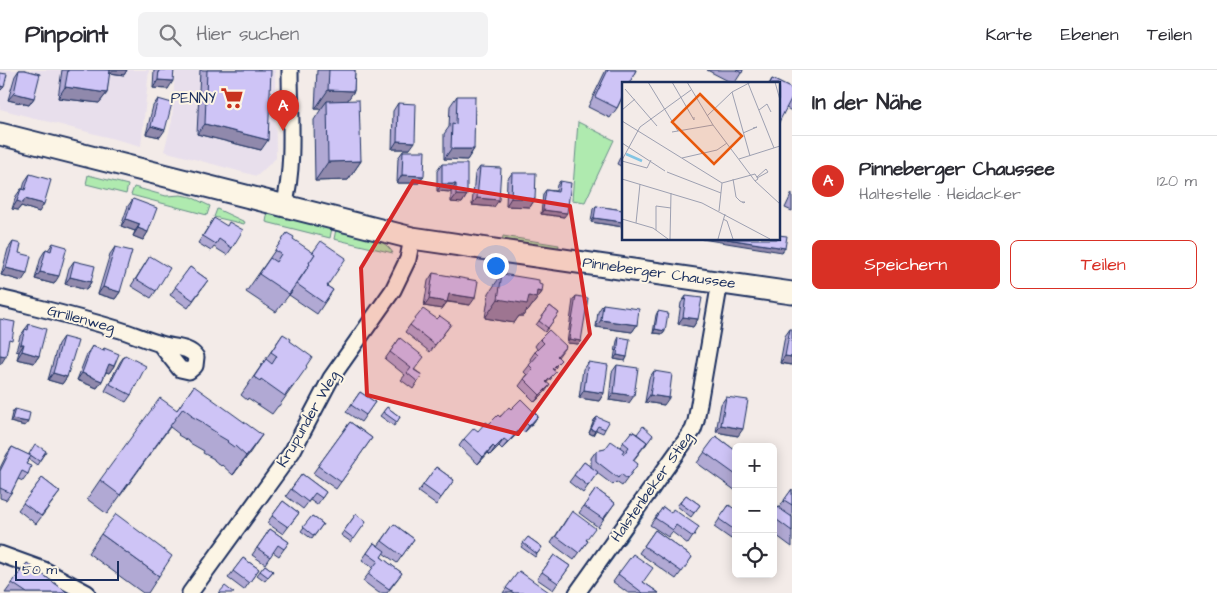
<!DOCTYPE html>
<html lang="de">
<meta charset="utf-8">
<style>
body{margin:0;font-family:"Architects Daughter",sans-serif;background:#f2f2f3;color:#2b2b33}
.controls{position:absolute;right:15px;bottom:15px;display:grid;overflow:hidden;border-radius:8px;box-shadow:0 2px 12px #0003}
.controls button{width:45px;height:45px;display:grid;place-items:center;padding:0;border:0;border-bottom:1px solid #e1e1e2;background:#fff;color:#2b2b33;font:25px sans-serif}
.scale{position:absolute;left:15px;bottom:12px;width:104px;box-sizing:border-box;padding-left:5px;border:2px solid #1b2f5e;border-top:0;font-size:14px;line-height:18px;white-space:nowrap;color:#1b2f5e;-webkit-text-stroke:4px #fcf5e5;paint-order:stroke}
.you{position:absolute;left:495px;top:195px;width:18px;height:18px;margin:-12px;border:4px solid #fff;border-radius:50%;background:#1a73e8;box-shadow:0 0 0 8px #1a73e833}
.badge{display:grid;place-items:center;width:32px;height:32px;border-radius:50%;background:#d93025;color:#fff;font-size:16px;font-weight:700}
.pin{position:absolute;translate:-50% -41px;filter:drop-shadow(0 1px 2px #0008)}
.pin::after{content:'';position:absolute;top:26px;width:18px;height:15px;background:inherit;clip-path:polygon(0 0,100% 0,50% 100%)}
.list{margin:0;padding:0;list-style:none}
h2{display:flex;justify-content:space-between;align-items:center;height:65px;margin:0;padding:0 20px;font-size:21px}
h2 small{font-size:16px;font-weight:400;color:#7c7c81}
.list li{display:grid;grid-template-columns:32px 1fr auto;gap:15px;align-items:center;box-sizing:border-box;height:90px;padding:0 20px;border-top:1px solid #e1e1e2}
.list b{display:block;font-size:19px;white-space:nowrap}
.list p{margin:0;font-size:16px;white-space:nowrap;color:#7c7c81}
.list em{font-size:16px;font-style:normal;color:#7c7c81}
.actions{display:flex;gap:10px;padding:15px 20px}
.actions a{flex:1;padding:11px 0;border:1px solid #d93025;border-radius:8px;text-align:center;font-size:18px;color:#d93025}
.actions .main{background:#d93025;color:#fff}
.icon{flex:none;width:28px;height:28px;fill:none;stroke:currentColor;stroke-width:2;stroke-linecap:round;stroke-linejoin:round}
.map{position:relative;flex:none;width:792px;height:523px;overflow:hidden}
header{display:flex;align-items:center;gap:30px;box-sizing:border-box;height:70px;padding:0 25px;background:#fff;border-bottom:1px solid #e1e1e2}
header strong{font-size:24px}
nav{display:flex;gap:28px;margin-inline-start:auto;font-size:18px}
.search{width:350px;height:45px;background:#f2f2f3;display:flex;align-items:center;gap:12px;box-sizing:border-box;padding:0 18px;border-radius:8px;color:#7c7c81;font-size:19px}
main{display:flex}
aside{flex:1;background:#fff}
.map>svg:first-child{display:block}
.built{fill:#e8dfec}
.green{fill:#afeaaf;stroke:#658c86}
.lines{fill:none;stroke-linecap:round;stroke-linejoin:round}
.stream{stroke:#5989ae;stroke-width:4.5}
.street-casing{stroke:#1b2f5e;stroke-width:19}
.secondary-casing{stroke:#1b2f5e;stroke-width:25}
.street{stroke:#fcf5e5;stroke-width:15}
.secondary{stroke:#fcf5e5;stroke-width:21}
.wall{fill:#b1a9d4;stroke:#1b2f5e}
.shaded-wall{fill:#9089ac;stroke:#1b2f5e}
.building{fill:#cec4f6;stroke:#1b2f5e}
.marked{fill:#d62828;fill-opacity:0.2;stroke:#d62828;stroke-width:4;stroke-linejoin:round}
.labels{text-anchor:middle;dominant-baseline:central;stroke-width:4;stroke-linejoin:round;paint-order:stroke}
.poi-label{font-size:15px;fill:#1b2f5e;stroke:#fcf5e5;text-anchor:end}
.street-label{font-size:15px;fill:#1b2f5e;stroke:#fcf5e5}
.inset-river{fill:none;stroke:#83c5e4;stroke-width:2.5}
.inset-road{fill:none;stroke:#9da0b1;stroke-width:1}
.view{fill:#e8590c;fill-opacity:0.15;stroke:#e8590c;stroke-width:2.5}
.inset-edge{fill:none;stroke:#1b2f5e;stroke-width:2.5}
</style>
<header>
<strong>Pinpoint</strong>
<div class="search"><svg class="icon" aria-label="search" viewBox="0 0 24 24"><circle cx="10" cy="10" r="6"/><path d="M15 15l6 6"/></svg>Hier suchen</div>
<nav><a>Karte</a><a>Ebenen</a><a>Teilen</a></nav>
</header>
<main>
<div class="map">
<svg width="792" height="523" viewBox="0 0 792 523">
<rect width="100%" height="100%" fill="#f3ebe8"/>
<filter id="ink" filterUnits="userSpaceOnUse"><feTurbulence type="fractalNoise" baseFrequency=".02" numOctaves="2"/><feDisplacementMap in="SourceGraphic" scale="10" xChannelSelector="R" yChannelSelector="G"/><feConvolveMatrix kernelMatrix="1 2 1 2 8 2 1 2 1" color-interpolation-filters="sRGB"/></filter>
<g filter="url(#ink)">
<g class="built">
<path d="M 0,0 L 149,0 L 141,76 L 0,39 Z"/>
<path d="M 175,0 L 275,0 L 276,88 L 257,106 L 164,81 L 172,51 Z"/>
</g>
<g class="green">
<path d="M 578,52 L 614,70 L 585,132 L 572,130 Z"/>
<path d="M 88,105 L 128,115 L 126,124 L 86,114 Z"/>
<path d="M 134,117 L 166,126 L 181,125 L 191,127 L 210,136 L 207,145 L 131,125 Z"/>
<path d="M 217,139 L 245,152 L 244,154 L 214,147 Z"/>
<path d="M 268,141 L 332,158 L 330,168 L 266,152 Z"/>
<path d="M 336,159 C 355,164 382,165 393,183 L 334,169 Z"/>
<path d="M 503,166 L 559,175 L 558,181 L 502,173 Z"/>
</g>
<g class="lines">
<g class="stream">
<path d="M 655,426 L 658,422"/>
<path d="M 637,452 L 643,444"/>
<path d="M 623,472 L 631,460"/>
<path d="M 603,499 L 614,484"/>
</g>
<defs>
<g id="street">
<path d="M 284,137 C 295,93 290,45 290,0"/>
<path d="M 0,228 C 39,238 78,247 117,259 C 131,263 146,270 161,274 C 172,278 189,276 196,287 L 195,296 L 189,301 L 180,299 L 160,274"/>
<path d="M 0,484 L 44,500 L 87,523"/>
<path d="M 190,523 L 292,382 L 331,308 L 393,220 L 408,189 L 412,168"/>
<path d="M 577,523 L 693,360 L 696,351 L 720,212"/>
</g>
<path id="secondary" d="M 0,64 L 412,168 L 792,223"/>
</defs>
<use href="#street" class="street-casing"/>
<use href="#secondary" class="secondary-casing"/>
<use href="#street" class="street"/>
<use href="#secondary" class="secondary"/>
</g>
<g class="wall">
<path d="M 19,0 L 25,0 L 34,28 L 29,35 L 8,30 L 15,6 Z"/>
<path d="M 62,0 L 127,0 L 124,5 L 109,3 L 107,23 L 99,33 L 58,28 Z"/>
<path d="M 154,0 L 174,0 L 168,19 L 153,18 Z"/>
<path d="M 200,0 L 270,0 L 261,80 L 197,64 Z"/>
<path d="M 317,0 L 355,0 L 354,21 L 347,30 L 361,91 L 348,110 L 315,111 L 314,50 L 321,39 L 315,39 Z"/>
<path d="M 606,0 L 636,0 L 617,38 L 610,48 L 588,37 Z"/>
<path d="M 707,0 L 743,0 L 734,14 Z"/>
<path d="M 772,9 L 792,19 L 792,41 L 786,38 L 778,14 L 769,14 Z"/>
<path d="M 457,26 L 474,79 L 467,90 L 444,89 L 444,64 L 449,57 L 450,36 Z"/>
<path d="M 158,29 L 160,67 L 146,64 L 153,36 Z"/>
<path d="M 398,33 L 410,79 L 392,79 L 393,41 Z"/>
<path d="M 403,81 L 424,106 L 419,113 L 397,113 L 398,88 Z"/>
<path d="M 623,81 L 623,97 L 617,94 Z"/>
<path d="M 442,94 L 467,125 L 462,133 L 451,132 L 451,122 L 437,121 L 437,101 Z"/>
<path d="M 480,97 L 494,137 L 472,135 L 475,104 Z"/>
<path d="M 512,103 L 535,129 L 530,137 L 506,136 L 507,110 Z"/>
<path d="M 30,104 L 39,142 L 21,136 L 18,140 L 12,139 L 16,126 L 21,119 L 23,119 L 25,111 Z"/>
<path d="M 560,111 L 564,147 L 541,144 L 543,124 L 546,120 L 556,121 L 557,115 Z"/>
<path d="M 792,123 L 792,141 L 785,138 Z"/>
<path d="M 133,129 L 148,162 L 143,170 L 133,166 L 135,161 L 121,156 L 128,136 Z"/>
<path d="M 596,136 L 623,140 L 623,157 L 591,152 L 593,139 Z"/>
<path d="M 214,148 L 232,178 L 227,185 L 214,177 L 211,181 L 198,173 Z"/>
<path d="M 287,163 L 293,169 L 327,216 L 333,220 L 317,244 L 289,225 L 292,221 L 276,242 L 246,222 Z"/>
<path d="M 13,172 L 19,183 L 22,211 L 1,205 L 8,179 Z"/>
<path d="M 53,173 L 54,214 L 35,209 L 41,187 L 46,179 L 48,180 Z"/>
<path d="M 115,177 L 120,222 L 115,229 L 98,224 L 110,184 Z"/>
<path d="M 150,186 L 156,221 L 151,228 L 131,216 Z"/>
<path d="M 74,191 L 91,212 L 86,220 L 65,214 L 69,198 Z"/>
<path d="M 190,197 L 208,210 L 188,238 L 170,225 Z"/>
<path d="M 433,203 L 470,235 L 447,232 L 442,239 L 424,236 L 428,211 Z"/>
<path d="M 502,204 L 539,214 L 542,222 L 528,241 L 527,240 L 523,246 L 519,246 L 514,253 L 485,248 L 489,223 Z"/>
<path d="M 576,226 L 578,274 L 567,273 L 573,230 Z"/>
<path d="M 686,226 L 698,249 L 693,257 L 678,254 L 681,233 Z"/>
<path d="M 603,234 L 637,255 L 632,262 L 596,257 L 598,242 Z"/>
<path d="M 550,236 L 559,243 L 545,262 L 536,255 Z"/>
<path d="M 658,241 L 665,261 L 663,264 L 653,263 L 656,245 Z"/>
<path d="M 437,249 L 451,254 L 430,282 L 405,262 L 410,255 Z"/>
<path d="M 29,254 L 39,286 L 34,293 L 17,289 L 19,282 L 16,281 L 20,266 Z"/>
<path d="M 790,259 L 792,295 L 780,293 L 785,266 Z"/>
<path d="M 283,264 L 290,271 L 306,296 L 292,318 L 279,336 L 278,336 L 272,344 L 248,328 L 247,330 L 241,325 Z"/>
<path d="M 63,267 L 67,307 L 62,314 L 48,310 L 58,274 Z"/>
<path d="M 619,267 L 627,287 L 625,291 L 614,289 L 617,271 Z"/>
<path d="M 400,268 L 415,300 L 422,305 L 413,319 L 401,310 L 405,305 L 385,289 Z"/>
<path d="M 540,269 L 566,276 L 558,287 L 556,297 L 553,300 L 551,309 L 547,312 L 545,322 L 535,332 L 519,316 L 527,305 L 524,302 L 532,292 L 530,289 L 537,279 L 535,276 Z"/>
<path d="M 92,276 L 103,280 L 104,278 L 114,296 L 109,303 L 106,302 L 102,311 L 97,318 L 77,310 L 87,284 Z"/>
<path d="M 125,285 L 131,325 L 126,332 L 105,321 L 120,292 Z"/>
<path d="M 588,292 L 604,323 L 599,331 L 579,328 L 583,299 Z"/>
<path d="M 617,295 L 629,333 L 609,330 L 612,302 Z"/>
<path d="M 654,301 L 664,335 L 645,332 L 649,308 Z"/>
<path d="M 194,316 L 249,384 L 233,405 L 222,395 L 221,396 L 214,390 L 214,389 L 203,383 L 204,381 L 190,373 L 190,372 L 178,365 L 179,364 L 170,357 L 107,444 L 87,429 L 100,410 L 177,340 Z"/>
<path d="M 360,322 L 375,332 L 361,352 L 346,342 Z"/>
<path d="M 726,327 L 738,366 L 716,362 L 721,334 Z"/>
<path d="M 387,337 L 400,347 L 394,356 L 380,346 Z"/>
<path d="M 15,339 L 28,352 L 25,356 L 10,352 L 12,343 Z"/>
<path d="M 511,339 L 538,346 L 533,353 L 524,363 L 521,360 L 502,379 L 499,376 L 490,385 L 488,383 L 478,394 L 459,376 L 464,369 L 478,361 Z"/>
<path d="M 597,347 L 605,359 L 603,363 L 596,360 L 593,365 L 589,363 L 594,350 Z"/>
<path d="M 350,352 L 372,368 L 336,419 L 313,403 Z"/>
<path d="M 632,361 L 637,364 L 653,365 L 633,391 L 638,394 L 622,416 L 616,412 L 613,415 L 597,403 L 583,423 L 569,412 L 584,392 L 591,397 L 591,388 L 596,381 L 620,377 Z"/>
<path d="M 716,366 L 736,381 L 736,421 L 697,393 Z"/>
<path d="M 12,377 L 28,385 L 46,381 L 37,395 L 29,389 L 26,394 L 28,404 L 23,411 L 18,409 L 11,423 L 6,430 L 0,428 L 0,398 L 7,384 Z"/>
<path d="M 436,397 L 454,410 L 436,435 L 418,422 Z"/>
<path d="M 302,404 L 326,422 L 317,435 L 310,430 L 303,439 L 286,426 Z"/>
<path d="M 42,408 L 60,422 L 36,454 L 18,440 Z"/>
<path d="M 596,419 L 615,433 L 598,457 L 579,443 Z"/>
<path d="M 792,419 L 792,477 L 773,463 L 773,434 L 779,438 Z"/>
<path d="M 686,425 L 700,435 L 691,447 L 677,436 Z"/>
<path d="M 283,431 L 299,443 L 283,464 L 267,453 Z"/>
<path d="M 729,435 L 736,462 L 731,469 L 714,457 Z"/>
<path d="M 663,437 L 671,443 L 699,457 L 688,474 L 672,462 L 668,467 L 650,455 Z"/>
<path d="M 356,444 L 366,452 L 351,472 L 341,465 Z"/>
<path d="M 312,446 L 323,454 L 312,469 L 301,461 Z"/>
<path d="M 567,448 L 588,471 L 574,490 L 551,473 Z"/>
<path d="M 394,454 L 414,469 L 397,493 L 383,483 L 381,487 L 402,503 L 387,523 L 379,523 L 363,511 L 373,498 L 362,490 L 374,473 L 378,476 Z"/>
<path d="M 270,459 L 289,472 L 279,486 L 273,482 L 265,494 L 252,485 Z"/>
<path d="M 655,460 L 692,487 L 676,509 L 639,483 Z"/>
<path d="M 101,464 L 159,506 L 148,523 L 143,523 L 88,483 Z"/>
<path d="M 528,467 L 542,477 L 535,487 L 521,477 Z"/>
<path d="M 633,484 L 643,512 L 659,523 L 628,523 L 613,512 Z"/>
<path d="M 554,485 L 570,496 L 553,520 L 537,509 Z"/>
<path d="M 243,488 L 259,499 L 244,520 L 228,508 Z"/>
<path d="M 27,493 L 68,523 L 5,523 Z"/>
<path d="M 265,495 L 273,501 L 265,511 L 257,505 Z"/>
<path d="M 519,501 L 548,523 L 503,523 Z"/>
</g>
<g class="shaded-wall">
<path d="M 105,0 L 127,0 L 124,5 L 104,2 Z"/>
<path d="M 158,10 L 173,11 L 168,19 L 153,18 Z"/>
<path d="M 0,16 L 4,17 L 1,20 L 0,20 Z"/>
<path d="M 65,17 L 107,23 L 99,33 L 58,28 Z"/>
<path d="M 328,20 L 354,21 L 341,40 L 327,31 L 321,39 L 315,39 Z"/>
<path d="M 14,23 L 34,28 L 29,35 L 8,30 Z"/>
<path d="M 205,54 L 268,70 L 261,80 L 197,64 Z"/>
<path d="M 151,56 L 165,60 L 160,67 L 146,64 Z"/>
<path d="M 397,71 L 415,72 L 410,79 L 392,79 Z"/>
<path d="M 451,79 L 474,79 L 467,90 L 444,89 Z"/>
<path d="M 361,91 L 348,110 L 315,111 L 328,92 Z"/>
<path d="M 402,105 L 424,106 L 419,113 L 397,113 Z"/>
<path d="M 442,114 L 456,114 L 451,122 L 437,121 Z"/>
<path d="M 456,125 L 467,125 L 462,133 L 451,132 Z"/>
<path d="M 477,128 L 499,130 L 494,137 L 472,135 Z"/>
<path d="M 511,128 L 535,129 L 530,137 L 506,136 Z"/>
<path d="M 25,129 L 44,134 L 39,142 L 21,136 L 18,140 L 12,139 L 17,131 Z"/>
<path d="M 543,140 L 567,143 L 564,147 L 541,144 Z"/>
<path d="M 594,148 L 623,152 L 623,157 L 591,152 Z"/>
<path d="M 126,149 L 140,154 L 135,161 L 121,156 Z"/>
<path d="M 138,158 L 148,162 L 143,170 L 133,166 Z"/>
<path d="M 702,169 L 727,169 L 785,178 L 782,182 Z"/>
<path d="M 6,198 L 27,203 L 22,211 L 1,205 Z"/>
<path d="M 40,202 L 59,206 L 54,214 L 35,209 Z"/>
<path d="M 70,207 L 91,212 L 86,220 L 65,214 Z"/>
<path d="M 103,217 L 120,222 L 115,229 L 98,224 Z"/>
<path d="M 537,221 L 542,222 L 528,241 L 527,240 L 523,246 L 519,246 L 514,253 L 485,248 L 498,229 L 529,226 Z"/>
<path d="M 449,224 L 475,228 L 470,235 L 444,231 Z"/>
<path d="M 429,229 L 447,232 L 442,239 L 424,236 Z"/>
<path d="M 683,247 L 698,249 L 693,257 L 678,254 Z"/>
<path d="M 601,250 L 637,255 L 632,262 L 596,257 Z"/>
<path d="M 655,259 L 665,261 L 663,264 L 653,263 Z"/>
<path d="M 569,269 L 581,271 L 578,274 L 567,273 Z"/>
<path d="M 21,274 L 24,274 L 19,282 L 16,281 Z"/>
<path d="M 22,281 L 39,286 L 34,293 L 17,289 Z"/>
<path d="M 0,285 L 6,286 L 1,294 L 0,293 Z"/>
<path d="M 617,285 L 627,287 L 625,291 L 614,289 Z"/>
<path d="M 785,286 L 792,287 L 792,295 L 780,293 Z"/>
<path d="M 109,294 L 114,296 L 109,303 L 104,301 Z"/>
<path d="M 53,303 L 67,307 L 62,314 L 48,310 Z"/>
<path d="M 82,303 L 102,311 L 97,318 L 77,310 Z"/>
<path d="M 550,315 L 545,322 L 535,332 L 540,325 Z"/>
<path d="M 584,320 L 604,323 L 599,331 L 579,328 Z"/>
<path d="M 614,323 L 634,326 L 629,333 L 609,330 Z"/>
<path d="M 650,325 L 669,328 L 664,335 L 645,332 Z"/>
<path d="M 538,346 L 533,353 L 524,363 L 529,356 Z"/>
<path d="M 12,349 L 28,352 L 25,356 L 10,352 Z"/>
<path d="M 526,353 L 521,360 L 502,379 L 508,372 Z"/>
<path d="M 721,355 L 743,359 L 738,366 L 716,362 Z"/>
<path d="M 591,359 L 595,361 L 593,365 L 589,363 Z"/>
<path d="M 262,365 L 249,384 L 233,405 L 246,386 Z"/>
<path d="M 504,369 L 499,376 L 490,385 L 495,378 Z"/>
<path d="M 493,376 L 488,383 L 478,394 L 483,387 Z"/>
</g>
<g class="building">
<path d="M 19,0 L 25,0 L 40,4 L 34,28 L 14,23 Z"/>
<path d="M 68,0 L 110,0 L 107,23 L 65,17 Z"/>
<path d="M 159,0 L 174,0 L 173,11 L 158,10 Z"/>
<path d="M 207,0 L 271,0 L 268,70 L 205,54 Z"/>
<path d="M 329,0 L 355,0 L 354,21 L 328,20 Z"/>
<path d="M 608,0 L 636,0 L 629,14 L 623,14 L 623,25 L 617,38 L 595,27 Z"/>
<path d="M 736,0 L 743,0 L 742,3 Z"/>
<path d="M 0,3 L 7,4 L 4,17 L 0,16 Z"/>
<path d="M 772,9 L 792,19 L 792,27 L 778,54 L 778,14 L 770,14 Z"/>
<path d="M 457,26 L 475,26 L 474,79 L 451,79 L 452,53 L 456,54 Z"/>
<path d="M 158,29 L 172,33 L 165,60 L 151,56 Z"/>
<path d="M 359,30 L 361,91 L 328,92 L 327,31 Z"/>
<path d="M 398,33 L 416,34 L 415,72 L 397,71 Z"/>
<path d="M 403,81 L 425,81 L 424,106 L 402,105 Z"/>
<path d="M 442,94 L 467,94 L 467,125 L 456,125 L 456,114 L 442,114 Z"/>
<path d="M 480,97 L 501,98 L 499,130 L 477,128 Z"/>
<path d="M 512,103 L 536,103 L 535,129 L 511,128 Z"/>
<path d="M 30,104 L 51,110 L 44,134 L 25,129 L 23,133 L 17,131 L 21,119 L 25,120 Z"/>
<path d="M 560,111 L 571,113 L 567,143 L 543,140 L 546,120 L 558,122 Z"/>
<path d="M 133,129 L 157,138 L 148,162 L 138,158 L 140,154 L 126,149 Z"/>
<path d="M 596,136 L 623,140 L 623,152 L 594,148 Z"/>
<path d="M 214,148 L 227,156 L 229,152 L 243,160 L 232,178 L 219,169 L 216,174 L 203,166 Z"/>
<path d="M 287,163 L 294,167 L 293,169 L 315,184 L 309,193 L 310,194 L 289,224 L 259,204 L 270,188 L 276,192 L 281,184 L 275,180 Z"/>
<path d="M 778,165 L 787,166 L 785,178 L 727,169 L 778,169 Z"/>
<path d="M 321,171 L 346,188 L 327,216 L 333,220 L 324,233 L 297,214 L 310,194 L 309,193 L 315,184 L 313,182 Z"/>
<path d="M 13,172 L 21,174 L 19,183 L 31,186 L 27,203 L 6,198 Z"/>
<path d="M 53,173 L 67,177 L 59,206 L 40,202 L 46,179 L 51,181 Z"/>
<path d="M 115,177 L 132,181 L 120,222 L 103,217 Z"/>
<path d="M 150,186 L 170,198 L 156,221 L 136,209 Z"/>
<path d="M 74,191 L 95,196 L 91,212 L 70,207 Z"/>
<path d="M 190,197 L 208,210 L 193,230 L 175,217 Z"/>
<path d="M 433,203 L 478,211 L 475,228 L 449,224 L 447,232 L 429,229 Z"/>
<path d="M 502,204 L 539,210 L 539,214 L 543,215 L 542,222 L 537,221 L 536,228 L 529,226 L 527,234 L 498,229 Z"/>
<path d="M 576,226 L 588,228 L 581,271 L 569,269 Z"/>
<path d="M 686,226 L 702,228 L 698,249 L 683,247 Z"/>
<path d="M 603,234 L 639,239 L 637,255 L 601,250 Z"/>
<path d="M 550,236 L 559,243 L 548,258 L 539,251 Z"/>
<path d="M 423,239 L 437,249 L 440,246 L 451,254 L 435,275 L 410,255 Z"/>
<path d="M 658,241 L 668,243 L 665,261 L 655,259 Z"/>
<path d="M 0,249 L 15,252 L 12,270 L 9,269 L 6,286 L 0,285 Z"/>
<path d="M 29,254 L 46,259 L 39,286 L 22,281 L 24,274 L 21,274 L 25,259 L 28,260 Z"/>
<path d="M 790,259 L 792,259 L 792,287 L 785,286 Z"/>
<path d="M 549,260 L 566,276 L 557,286 L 561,290 L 552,299 L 556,302 L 546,312 L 550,315 L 540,325 L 524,309 L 533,299 L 529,295 L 538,285 L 535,282 L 544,273 L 540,269 Z"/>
<path d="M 283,264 L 291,269 L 290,271 L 312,287 L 306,296 L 307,297 L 292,318 L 291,317 L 285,326 L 261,309 L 260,311 L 254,307 L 266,289 L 272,294 L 277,286 L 271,282 Z"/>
<path d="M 63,267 L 78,271 L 67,307 L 53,303 Z"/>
<path d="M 619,267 L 630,269 L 627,287 L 617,285 Z"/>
<path d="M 400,268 L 424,287 L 414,300 L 422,305 L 418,312 L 407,303 L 411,298 L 390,282 Z"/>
<path d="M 92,276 L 104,281 L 104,278 L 119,284 L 114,296 L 109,294 L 102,311 L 82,303 Z"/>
<path d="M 125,285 L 146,296 L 131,325 L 110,314 Z"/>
<path d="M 588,292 L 608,295 L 604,323 L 584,320 Z"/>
<path d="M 617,295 L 638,298 L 634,326 L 614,323 Z"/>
<path d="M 654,301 L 672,304 L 669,328 L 650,325 Z"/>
<path d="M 194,316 L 262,365 L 246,386 L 235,376 L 234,377 L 227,372 L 228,371 L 216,364 L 217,363 L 203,354 L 204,353 L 191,346 L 192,345 L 183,338 L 120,425 L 100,410 L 160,328 L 177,340 Z"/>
<path d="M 360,322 L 375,332 L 366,345 L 351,335 Z"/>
<path d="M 726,327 L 748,330 L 743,359 L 721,355 Z"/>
<path d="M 521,329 L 538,346 L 529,356 L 526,353 L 508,372 L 504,369 L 495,378 L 493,376 L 483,387 L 464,369 L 474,358 L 478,361 L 486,352 L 489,354 L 498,345 L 500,347 L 509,337 L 511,339 Z"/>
<path d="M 387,337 L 400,347 L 397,352 L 383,342 Z"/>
<path d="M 15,339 L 30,343 L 28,352 L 12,349 Z"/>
<path d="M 597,347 L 609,352 L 605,359 L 598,356 L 595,361 L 591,359 Z"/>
<path d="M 350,352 L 372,368 L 341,412 L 318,396 Z"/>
<path d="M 643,356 L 653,365 L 645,376 L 647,372 L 637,364 Z"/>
<path d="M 632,361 L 647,372 L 633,390 L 638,394 L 627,409 L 621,404 L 618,408 L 596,391 L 596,381 L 605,379 L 611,371 L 624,380 L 622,383 L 624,384 L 629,377 L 623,372 Z"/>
<path d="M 716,366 L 736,381 L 736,405 L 704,382 Z"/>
<path d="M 35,374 L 46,381 L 39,391 L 29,384 Z"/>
<path d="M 12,377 L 31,386 L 26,394 L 31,396 L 28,404 L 22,401 L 11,423 L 0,418 L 0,401 Z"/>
<path d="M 584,392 L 598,402 L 588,416 L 574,405 Z"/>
<path d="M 436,397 L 454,410 L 441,428 L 423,415 Z"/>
<path d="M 302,404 L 326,422 L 322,428 L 315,423 L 308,432 L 291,419 Z"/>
<path d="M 42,408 L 60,422 L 41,446 L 23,433 Z"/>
<path d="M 596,419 L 615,433 L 603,449 L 584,436 Z"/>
<path d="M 792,419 L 792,435 L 784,430 Z"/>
<path d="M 686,425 L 700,435 L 694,443 L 680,433 Z"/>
<path d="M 283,431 L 299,443 L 288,457 L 272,446 Z"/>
<path d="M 773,434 L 792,447 L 792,461 L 773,447 Z"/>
<path d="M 729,435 L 736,440 L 736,461 L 719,449 Z"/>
<path d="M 663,437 L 671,443 L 673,439 L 699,457 L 693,467 L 676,455 L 673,460 L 655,448 Z"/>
<path d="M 572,441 L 595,458 L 586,470 L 588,471 L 579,483 L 556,466 Z"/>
<path d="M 116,444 L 172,486 L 159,506 L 101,464 Z"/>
<path d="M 356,444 L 366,452 L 354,469 L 344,461 Z"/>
<path d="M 312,446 L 323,454 L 314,466 L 303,457 Z"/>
<path d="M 394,454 L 414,469 L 402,486 L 382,471 Z"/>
<path d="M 270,459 L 289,472 L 284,479 L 278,475 L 270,487 L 257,478 Z"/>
<path d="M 655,460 L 692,487 L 682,502 L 644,476 Z"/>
<path d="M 528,467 L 542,477 L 537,484 L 523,473 Z"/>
<path d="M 374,473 L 385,481 L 381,487 L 402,503 L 389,519 L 368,504 L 378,491 L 367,483 Z"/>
<path d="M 633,484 L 653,498 L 643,512 L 659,523 L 643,523 L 618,504 Z"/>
<path d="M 554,485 L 570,496 L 558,513 L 542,502 Z"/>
<path d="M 243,488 L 259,499 L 249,513 L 233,501 Z"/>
<path d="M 27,493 L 68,523 L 27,523 L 12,513 Z"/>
<path d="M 265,495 L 273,501 L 268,507 L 260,501 Z"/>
<path d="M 519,501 L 549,522 L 548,523 L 514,523 L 506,518 Z"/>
<path d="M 225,516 L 234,523 L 219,523 Z"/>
</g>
</g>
<path class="marked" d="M 413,111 L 570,136 L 590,264 L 518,364 L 367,325 L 361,198 Z"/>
<defs>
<symbol id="supermarket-bare" viewBox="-9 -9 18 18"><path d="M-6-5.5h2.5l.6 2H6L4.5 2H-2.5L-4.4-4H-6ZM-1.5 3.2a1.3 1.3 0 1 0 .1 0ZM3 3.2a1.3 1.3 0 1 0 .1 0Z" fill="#c8321e" stroke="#fcf5e5" stroke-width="2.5" paint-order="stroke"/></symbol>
</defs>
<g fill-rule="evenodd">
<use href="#supermarket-bare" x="216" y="12" width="32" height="32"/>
</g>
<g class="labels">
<g class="poi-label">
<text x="216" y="28">PENNY</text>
</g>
<g class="street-label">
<text transform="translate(659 203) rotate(8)">Pinneberger Chaussee</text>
<text transform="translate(81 249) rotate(15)">Grillenweg</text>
<text transform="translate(308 349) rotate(-60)">Krupunder Weg</text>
<text transform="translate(652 417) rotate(-55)">Halstenbeker Stieg</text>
</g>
</g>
<g transform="translate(622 12)">
<rect width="158" height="158" fill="#f3ebe8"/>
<path class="inset-river" d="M 4,72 L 20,79"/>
<path class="inset-road" d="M 26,0 L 56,49M 50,0 L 72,38 L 72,35M 65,0 L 91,43 L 133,99 L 158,122M 153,0 L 158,18M 126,1 L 152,66M 3,7 L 35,44M 110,10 L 128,74M 0,28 L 13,17M 137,28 L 145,22 L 149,30M 85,34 L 110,10 L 129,0M 0,39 L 100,101M 50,50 L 91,43M 121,51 L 135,45 L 131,46M 0,61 L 43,89M 60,76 L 95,68 L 105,61M 117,77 L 158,64M 0,78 L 18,45 L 69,8M 0,79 L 25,86 L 29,78M 45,90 L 99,111M 135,95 L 144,87 L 146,90 L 135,96M 0,97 L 80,121 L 148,157M 111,97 L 114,115 L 118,119 L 122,121 L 123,120 L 120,120M 100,101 L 133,92 L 136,97 L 133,99M 97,129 L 100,101M 0,137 L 31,146 L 46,157M 101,137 L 105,139 L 111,157M 14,141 L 18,102M 34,148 L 34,124 L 49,126M 48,157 L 49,111M 96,157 L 103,132"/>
<path class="view" d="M 78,12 L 120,54 L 92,82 L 50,40 Z"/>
<rect width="158" height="158" class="inset-edge"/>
</g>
</svg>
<div class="controls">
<button>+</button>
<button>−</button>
<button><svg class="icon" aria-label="locate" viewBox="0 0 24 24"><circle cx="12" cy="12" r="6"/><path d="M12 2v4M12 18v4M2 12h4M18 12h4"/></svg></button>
</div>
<div class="scale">50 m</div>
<div class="you"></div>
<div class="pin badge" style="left:283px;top:61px">A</div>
</div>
<aside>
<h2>In der Nähe<small></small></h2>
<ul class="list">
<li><span class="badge">A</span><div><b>Pinneberger Chaussee</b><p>Haltestelle · Heidacker</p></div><em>120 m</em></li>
</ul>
<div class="actions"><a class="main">Speichern</a><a>Teilen</a></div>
</aside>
</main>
